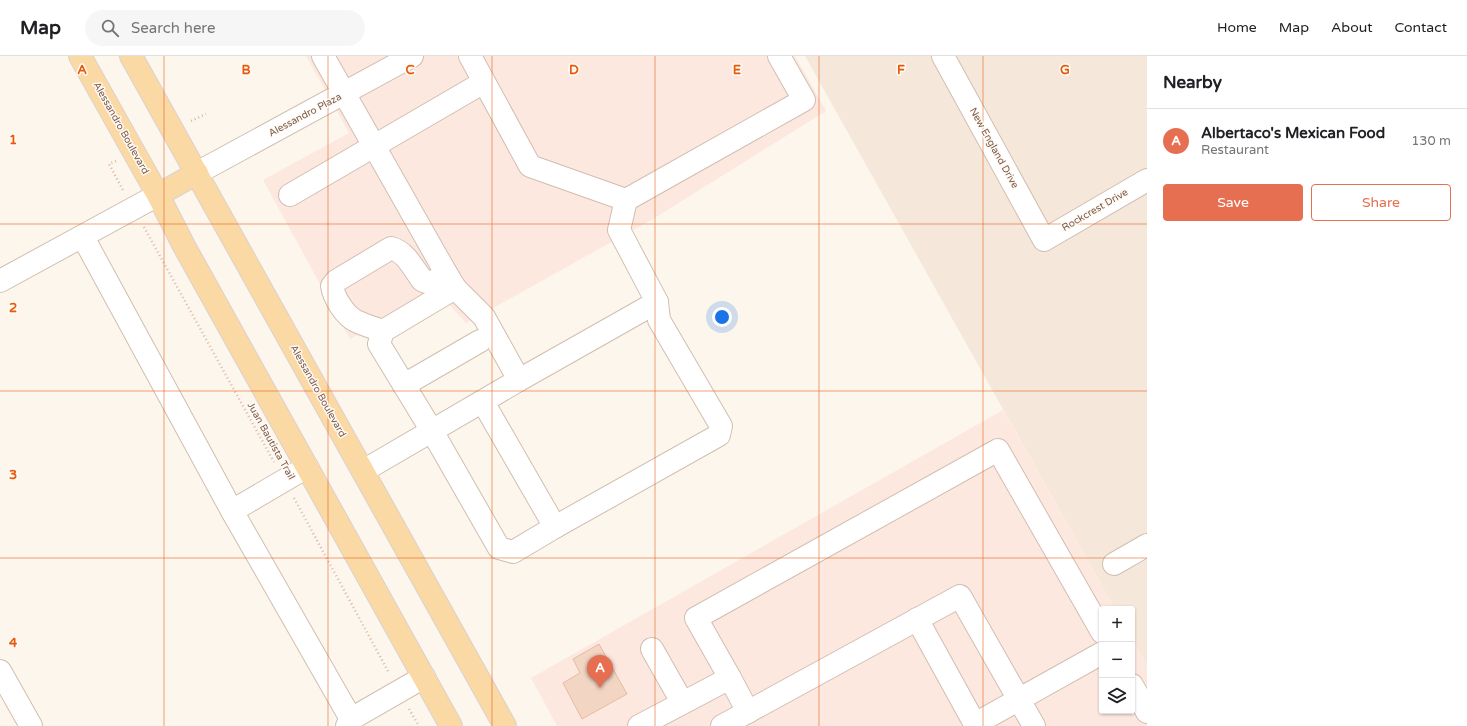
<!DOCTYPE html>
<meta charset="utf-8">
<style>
body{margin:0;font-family:"Varela Round",sans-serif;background:#f6f6f6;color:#202124}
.controls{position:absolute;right:12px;bottom:12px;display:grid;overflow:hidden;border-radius:4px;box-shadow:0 1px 3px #0004}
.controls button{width:36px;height:36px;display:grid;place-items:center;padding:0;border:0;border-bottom:1px solid #e0e0e0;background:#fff;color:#202124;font:20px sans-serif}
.you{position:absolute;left:722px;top:261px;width:14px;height:14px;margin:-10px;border:3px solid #fff;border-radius:50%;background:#1a73e8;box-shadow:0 0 0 6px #1a73e833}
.badge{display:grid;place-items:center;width:26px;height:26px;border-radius:50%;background:#e76f51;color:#fff;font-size:13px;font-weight:700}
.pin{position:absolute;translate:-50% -33px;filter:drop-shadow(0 1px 2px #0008)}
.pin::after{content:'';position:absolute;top:21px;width:14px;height:12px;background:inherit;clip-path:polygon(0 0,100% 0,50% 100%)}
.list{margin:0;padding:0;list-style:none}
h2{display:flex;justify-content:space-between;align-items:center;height:52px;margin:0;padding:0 16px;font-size:17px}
h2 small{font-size:13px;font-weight:400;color:#757577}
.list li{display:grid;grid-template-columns:26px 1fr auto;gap:12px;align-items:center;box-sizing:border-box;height:64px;padding:0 16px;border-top:1px solid #e0e0e0}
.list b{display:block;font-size:15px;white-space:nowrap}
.list p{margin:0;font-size:13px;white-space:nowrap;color:#757577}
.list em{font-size:13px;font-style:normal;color:#757577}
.actions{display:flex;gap:8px;padding:12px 16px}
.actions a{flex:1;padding:9px 0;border:1px solid #e76f51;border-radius:4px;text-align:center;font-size:14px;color:#e76f51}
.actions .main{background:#e76f51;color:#fff}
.icon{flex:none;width:22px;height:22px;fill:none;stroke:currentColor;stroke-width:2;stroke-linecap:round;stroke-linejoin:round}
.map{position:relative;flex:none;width:1147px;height:670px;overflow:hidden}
header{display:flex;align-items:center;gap:24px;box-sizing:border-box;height:56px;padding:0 20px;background:#fff;border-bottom:1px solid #e0e0e0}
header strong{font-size:19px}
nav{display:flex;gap:22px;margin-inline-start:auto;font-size:14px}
.search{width:280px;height:36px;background:#f6f6f6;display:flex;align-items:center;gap:10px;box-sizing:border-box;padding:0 14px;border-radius:22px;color:#757577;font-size:15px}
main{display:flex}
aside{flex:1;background:#fff}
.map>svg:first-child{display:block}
.residential{fill:#f5e8da}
.commercial{fill:#fde8e0}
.building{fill:#f3d5c3;stroke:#e6bba3}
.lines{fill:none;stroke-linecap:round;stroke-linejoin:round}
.minor-casing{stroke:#d1beb0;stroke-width:24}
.major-casing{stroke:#dad1cd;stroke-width:24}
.path{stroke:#d9b8a5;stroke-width:2.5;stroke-dasharray:1 3;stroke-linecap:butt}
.minor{stroke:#fff;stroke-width:22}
.major{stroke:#fbd9a5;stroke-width:22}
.grid{fill:none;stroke:#e8590c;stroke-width:1;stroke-opacity:0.55}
.labels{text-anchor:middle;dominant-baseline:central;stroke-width:3;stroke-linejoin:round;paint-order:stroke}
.street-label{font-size:10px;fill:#7a5c4d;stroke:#fffaf3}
.grid-label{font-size:13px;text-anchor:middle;font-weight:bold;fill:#e8590c;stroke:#fffaf3;stroke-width:3;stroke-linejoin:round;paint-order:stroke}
</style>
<header>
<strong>Map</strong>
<div class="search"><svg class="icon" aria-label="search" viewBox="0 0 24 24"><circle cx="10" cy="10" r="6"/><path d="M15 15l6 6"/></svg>Search here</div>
<nav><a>Home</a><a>Map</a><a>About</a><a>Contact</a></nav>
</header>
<main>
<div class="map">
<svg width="1147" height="670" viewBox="0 0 1147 670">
<rect width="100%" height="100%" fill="#fdf6ec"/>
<path class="residential" d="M 805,0 L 1147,0 L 1147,609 L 1132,583 L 1132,553 L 1115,553 Z"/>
<g class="commercial">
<path d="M 306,0 L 795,0 L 826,55 L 653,163 L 466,267 L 437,235 L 350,283 L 263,124 L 349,77 Z"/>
<path d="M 1003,354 L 1115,553 L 1102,553 L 1102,655 L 1132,655 L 1132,583 L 1147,609 L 1147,670 L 557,670 L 531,622 Z"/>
</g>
<path class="building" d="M 599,588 L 627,638 L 582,663 L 563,627 L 580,617 L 573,603 Z"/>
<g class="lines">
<defs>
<g id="minor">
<path d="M 323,0 L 446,217 L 455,232 L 484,261 L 519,324 L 363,415"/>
<path d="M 470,0 L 530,110 L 626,144 L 804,44 L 779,0"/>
<path d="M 943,0 L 1044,184 L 1147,124"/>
<path d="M 197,117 L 412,0"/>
<path d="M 290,139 L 484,26"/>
<path d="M 83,181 L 232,455 L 351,663 L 347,670"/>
<path d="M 0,225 L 158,139"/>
<path d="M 455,232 L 383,275 L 379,288 L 432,375 L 499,492 L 513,496 L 555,471"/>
<path d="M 383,275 C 374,272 364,269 356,265 C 345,260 334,242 332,230 L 336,225 L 391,192 C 406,196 413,212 422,224 C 431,230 438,222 446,217"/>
<path d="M 519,324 L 657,246 L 619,174 L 626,144"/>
<path d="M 404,329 L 480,285"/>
<path d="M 483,346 L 555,471 L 719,379 L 721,370 L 659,264 L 657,246"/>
<path d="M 232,455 L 307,411"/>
<path d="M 1114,508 L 1147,489"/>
<path d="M 917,563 L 976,670"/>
<path d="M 652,593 L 682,646"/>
<path d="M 0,615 L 31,670"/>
<path d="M 730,622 L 748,656"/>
<path d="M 1132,629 L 1147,656"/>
<path d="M 351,663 L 424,621"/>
<path d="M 975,668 L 1102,597"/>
<path d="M 639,670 L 730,622 L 696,562 L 998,394 L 1102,576"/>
<path d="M 722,670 L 960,540 L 1034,670"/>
</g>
<g id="major">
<path d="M 80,0 L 158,139 L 184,190 L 451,670"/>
<path d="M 131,0 L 505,670"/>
<path d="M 158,139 L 197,117"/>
</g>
</defs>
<use href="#minor" class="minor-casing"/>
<use href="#major" class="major-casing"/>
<g class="path">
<path d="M 191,65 L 206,58"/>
<path d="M 116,105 L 109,108 L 123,134"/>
<path d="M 144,171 L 274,406"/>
<path d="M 294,442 L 389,617"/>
<path d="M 409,653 L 419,670"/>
</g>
<use href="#minor" class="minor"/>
<use href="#major" class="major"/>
</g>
<path class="grid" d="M 164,0 L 164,670M 328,0 L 328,670M 492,0 L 492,670M 655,0 L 655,670M 819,0 L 819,670M 983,0 L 983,670M 0,168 L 1147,168M 0,335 L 1147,335M 0,502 L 1147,502"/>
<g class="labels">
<g class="street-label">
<text transform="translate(305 59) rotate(-28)">Alessandro Plaza</text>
<text transform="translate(121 72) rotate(61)">Alessandro Boulevard</text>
<text transform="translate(994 92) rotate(61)">New England Drive</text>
<text transform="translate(1095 154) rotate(-30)">Rockcrest Drive</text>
<text transform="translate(318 335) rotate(61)">Alessandro Boulevard</text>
<text transform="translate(271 385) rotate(61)">Juan Bautista Trail</text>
</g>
</g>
<g class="grid-label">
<text x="82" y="18">A</text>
<text x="246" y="18">B</text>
<text x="410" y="18">C</text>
<text x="574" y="18">D</text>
<text x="737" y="18">E</text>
<text x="901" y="18">F</text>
<text x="1065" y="18">G</text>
<text x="13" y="88">1</text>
<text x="13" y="256">2</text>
<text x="13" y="423">3</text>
<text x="13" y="591">4</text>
</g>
</svg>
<div class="controls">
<button>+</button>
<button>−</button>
<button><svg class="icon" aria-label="layers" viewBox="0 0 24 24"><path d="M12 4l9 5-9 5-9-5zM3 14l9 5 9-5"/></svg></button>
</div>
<div class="you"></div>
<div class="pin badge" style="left:600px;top:632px">A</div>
</div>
<aside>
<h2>Nearby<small></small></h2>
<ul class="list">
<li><span class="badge">A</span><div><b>Albertaco's Mexican Food</b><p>Restaurant</p></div><em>130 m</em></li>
</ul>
<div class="actions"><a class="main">Save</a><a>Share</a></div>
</aside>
</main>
